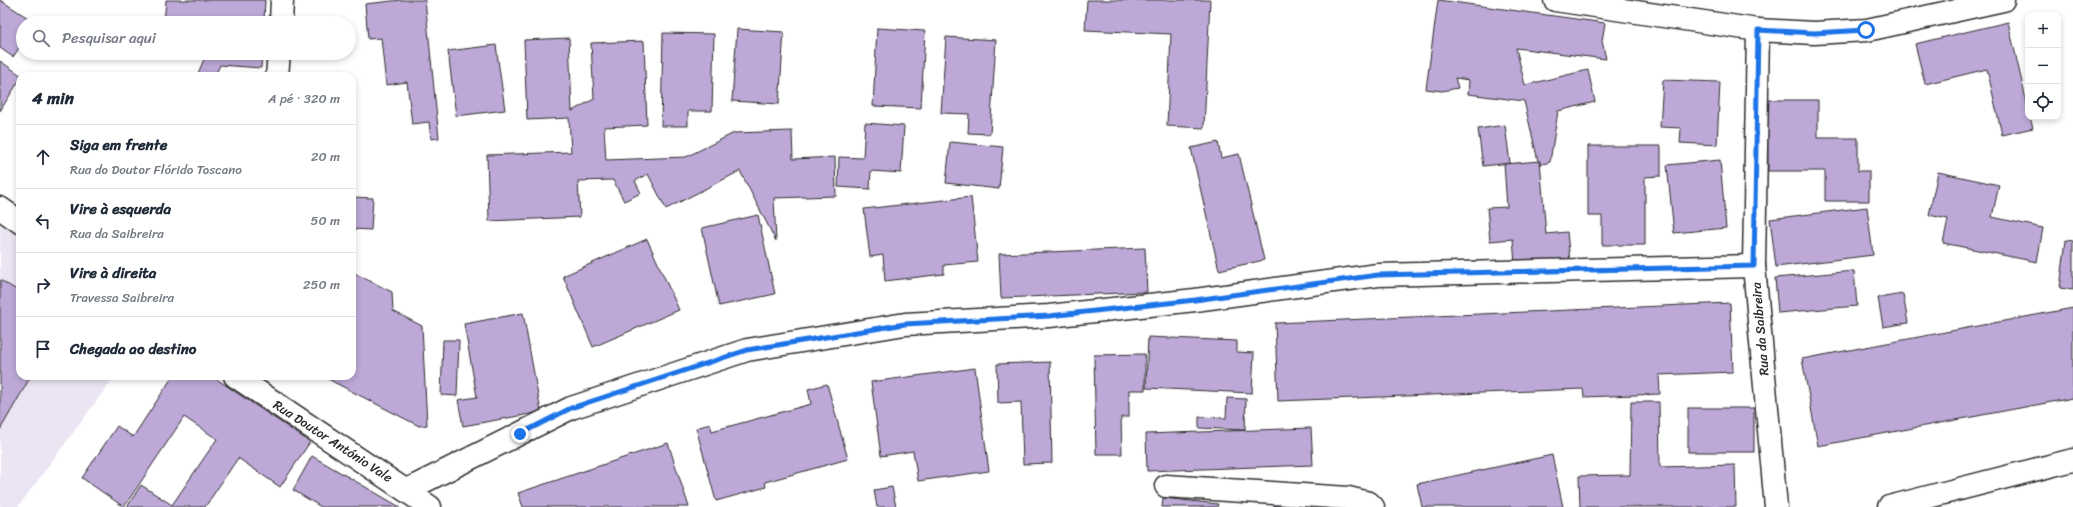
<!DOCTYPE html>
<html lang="pt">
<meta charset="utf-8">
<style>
body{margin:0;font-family:Sriracha,sans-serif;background:#f2f2f3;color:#1f2937}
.controls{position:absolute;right:12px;top:12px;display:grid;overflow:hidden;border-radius:8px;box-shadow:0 2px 6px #0003}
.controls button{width:36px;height:36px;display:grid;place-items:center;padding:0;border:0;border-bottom:1px solid #e0e1e3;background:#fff;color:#1f2937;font:20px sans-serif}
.stop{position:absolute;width:12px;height:12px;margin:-9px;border:3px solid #1a73e8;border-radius:50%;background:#fff}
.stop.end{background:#1a73e8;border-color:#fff;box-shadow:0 1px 4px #0008}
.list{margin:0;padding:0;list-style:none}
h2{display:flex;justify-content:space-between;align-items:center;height:52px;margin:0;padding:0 16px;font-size:17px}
h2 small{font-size:13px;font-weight:400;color:#747a83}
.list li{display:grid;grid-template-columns:26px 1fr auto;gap:12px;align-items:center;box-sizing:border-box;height:64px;padding:0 16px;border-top:1px solid #e0e1e3}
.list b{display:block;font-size:15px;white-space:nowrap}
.list p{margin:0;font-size:13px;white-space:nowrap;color:#747a83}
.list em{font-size:13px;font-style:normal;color:#747a83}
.icon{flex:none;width:22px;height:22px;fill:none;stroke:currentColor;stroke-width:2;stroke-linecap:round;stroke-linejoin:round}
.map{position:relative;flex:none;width:2073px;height:507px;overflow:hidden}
.search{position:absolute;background:#fff;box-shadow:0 2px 6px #0003;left:16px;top:16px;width:340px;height:44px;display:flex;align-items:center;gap:10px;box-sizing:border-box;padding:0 14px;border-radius:22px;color:#747a83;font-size:15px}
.panel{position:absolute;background:#fff;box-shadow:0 2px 6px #0003;left:16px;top:72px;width:340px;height:308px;border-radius:12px}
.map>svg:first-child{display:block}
.built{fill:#ebe5f3}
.building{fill:#bda8d7;stroke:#2b2b2b}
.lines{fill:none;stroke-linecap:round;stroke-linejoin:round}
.minor-casing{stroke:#2b2b2b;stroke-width:25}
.major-casing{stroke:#2b2b2b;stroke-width:25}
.minor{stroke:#fff;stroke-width:22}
.major{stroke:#fff;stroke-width:22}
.route{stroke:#1a73e8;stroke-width:5}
.labels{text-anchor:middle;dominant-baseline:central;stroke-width:3.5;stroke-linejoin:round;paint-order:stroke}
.street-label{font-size:13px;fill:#2b2b2b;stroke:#fff}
</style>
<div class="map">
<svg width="2073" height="507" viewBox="0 0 2073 507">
<rect width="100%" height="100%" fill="#fff"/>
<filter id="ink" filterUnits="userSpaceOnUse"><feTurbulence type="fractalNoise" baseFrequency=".025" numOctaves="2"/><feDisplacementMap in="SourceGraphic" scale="8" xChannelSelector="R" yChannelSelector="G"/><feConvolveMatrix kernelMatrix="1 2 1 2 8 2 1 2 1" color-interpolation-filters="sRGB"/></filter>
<g filter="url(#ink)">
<path class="built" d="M 0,220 L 20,235 L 20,376 L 115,376 L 18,507 L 0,507 Z"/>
<g class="building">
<path d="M 0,0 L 36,23 L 23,23 L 23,42 L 13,57 L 0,48 Z"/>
<path d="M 166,0 L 265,0 L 264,23 L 164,23 Z"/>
<path d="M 401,0 L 425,0 L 439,138 L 431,139 L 429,122 L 412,124 L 407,82 L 386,85 L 381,38 L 368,39 L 365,4 Z"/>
<path d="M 1087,0 L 1210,0 L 1204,128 L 1167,126 L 1171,34 L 1085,30 Z"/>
<path d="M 1438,0 L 1605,23 L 1602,41 L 1606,59 L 1516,48 L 1525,85 L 1588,70 L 1595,102 L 1558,111 L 1550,162 L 1539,165 L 1524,101 L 1468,94 L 1469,80 L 1455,78 L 1458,88 L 1442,91 L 1426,89 Z"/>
<path d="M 2008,22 L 2028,108 L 2028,117 L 2030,117 L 2033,128 L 2002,135 L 1987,69 L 1925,84 L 1915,44 Z"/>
<path d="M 877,28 L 925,31 L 921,108 L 873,106 Z"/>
<path d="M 737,29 L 784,32 L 779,104 L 732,101 Z"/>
<path d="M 663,33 L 714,34 L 712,111 L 688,111 L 688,126 L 661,126 Z"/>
<path d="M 946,37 L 996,40 L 990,134 L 968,133 L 969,114 L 941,113 Z"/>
<path d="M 569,38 L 572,111 L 594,99 L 591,43 L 644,41 L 647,125 L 604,127 L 606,160 L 686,157 L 734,133 L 792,131 L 793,159 L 835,157 L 836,196 L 774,198 L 776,241 L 740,171 L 666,209 L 648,174 L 635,181 L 641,193 L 624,201 L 613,180 L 578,181 L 580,217 L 489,221 L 487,155 L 571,152 L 569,118 L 527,120 L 524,40 Z"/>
<path d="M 496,45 L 505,110 L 456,116 L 448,51 Z"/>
<path d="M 173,53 L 262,53 L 261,68 L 220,65 L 215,76 L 197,76 L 204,59 L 192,54 Z"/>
<path d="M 0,61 L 22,76 L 20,76 L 20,79 L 0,111 Z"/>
<path d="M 1663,80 L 1720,82 L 1717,145 L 1680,143 L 1681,128 L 1660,127 Z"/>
<path d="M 1767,100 L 1818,100 L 1818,138 L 1858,138 L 1858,171 L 1869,171 L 1869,201 L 1825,201 L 1825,171 L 1768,171 Z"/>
<path d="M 865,123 L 904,126 L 901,173 L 871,171 L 870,189 L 838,187 L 839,157 L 863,158 Z"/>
<path d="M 1505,125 L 1510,163 L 1483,166 L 1478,129 Z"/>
<path d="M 950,142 L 1003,147 L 999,189 L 946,183 Z"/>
<path d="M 1218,142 L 1221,158 L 1239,154 L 1264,260 L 1219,270 L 1191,148 Z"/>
<path d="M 1588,146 L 1661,146 L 1661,176 L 1645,177 L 1645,245 L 1602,245 L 1602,216 L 1588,216 Z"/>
<path d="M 1720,160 L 1726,228 L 1674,233 L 1667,165 Z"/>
<path d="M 1540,161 L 1546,234 L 1567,232 L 1570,262 L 1516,277 L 1513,239 L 1490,241 L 1487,208 L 1507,207 L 1504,164 Z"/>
<path d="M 1938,172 L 1999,185 L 1992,217 L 2043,228 L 2037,262 L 1943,243 L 1948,219 L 1929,215 Z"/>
<path d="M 352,197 L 373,198 L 371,230 L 352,229 Z"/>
<path d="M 971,197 L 978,262 L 944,265 L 944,274 L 885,281 L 883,255 L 870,257 L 864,209 Z"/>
<path d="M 1867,207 L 1873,255 L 1776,267 L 1770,219 Z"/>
<path d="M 758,215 L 775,294 L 719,306 L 702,228 Z"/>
<path d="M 647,239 L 679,310 L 593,347 L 563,276 Z"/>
<path d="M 2066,240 L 2073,241 L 2073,290 L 2060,288 Z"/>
<path d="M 1145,248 L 1147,292 L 1001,298 L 999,254 Z"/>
<path d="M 1854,271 L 1857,306 L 1778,313 L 1775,278 Z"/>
<path d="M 352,272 L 392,292 L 393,311 L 422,326 L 427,425 L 419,426 L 322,376 L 352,376 Z"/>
<path d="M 0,280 L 20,292 L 20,376 L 31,376 L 0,430 Z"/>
<path d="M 1903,294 L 1908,323 L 1883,327 L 1878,298 Z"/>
<path d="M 1730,303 L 1733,372 L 1659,375 L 1660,394 L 1584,397 L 1583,389 L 1278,401 L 1275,323 Z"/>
<path d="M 2073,308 L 2073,398 L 1818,446 L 1802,359 Z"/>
<path d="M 523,313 L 541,412 L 463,426 L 458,400 L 477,397 L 464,324 Z"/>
<path d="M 1148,337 L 1237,341 L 1237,352 L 1254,353 L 1252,393 L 1146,388 Z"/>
<path d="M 443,340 L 459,340 L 457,396 L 441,395 Z"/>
<path d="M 1145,354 L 1145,390 L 1129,390 L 1129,417 L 1121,417 L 1122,454 L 1096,454 L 1094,355 Z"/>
<path d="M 1050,362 L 1052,463 L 1023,464 L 1021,402 L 998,403 L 997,364 Z"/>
<path d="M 975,368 L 989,471 L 918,481 L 913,451 L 881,456 L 871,382 Z"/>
<path d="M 173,376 L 212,376 L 310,442 L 280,487 L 238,458 L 205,507 L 127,507 L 141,485 L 172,505 L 217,439 L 184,417 L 124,507 L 82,478 L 117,426 L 133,437 Z"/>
<path d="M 827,384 L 848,459 L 765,482 L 766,487 L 716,501 L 696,428 L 710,424 L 712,431 L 811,404 L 808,389 Z"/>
<path d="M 1227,398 L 1246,399 L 1245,430 L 1199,428 L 1199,417 L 1226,418 Z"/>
<path d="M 1631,402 L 1659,402 L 1660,467 L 1735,465 L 1736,507 L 1580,507 L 1579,476 L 1630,475 Z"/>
<rect x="1688" y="408" width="66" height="44"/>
<path d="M 1311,428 L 1313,465 L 1147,471 L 1146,434 Z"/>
<path d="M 668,443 L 689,507 L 523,507 L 518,493 Z"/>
<path d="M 1552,455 L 1563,507 L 1422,507 L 1417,484 Z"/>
<path d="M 312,456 L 400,507 L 321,507 L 293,490 Z"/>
<path d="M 892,487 L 896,507 L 877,507 L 874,490 Z"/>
<path d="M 1163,498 L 1218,504 L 1217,507 L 1162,507 Z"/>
<path d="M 1275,504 L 1328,507 L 1274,507 Z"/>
</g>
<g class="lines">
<defs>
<g id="minor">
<path d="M 281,23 L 282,0"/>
<path d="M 1758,30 L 1754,266 L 1776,507"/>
<path d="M 277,76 L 279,53"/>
<path d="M 0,208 L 20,222"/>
<path d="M 235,376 L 430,507"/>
<path d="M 1166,486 L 1348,498 L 1369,503 L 1373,507"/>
<path d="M 407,490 L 571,408 L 747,350 L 905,324 L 1049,316 L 1195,300 L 1378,275 L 1754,266"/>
<path d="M 1889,507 L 2073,460"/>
</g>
<path id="major" d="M 1555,0 L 1758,30 L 1814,33 L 1867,30 L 2003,0"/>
</defs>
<use href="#minor" class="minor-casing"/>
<use href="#major" class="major-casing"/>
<use href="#minor" class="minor"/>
<use href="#major" class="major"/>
</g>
</g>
<g class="lines" filter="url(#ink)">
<path class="route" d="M 520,434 L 571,408 L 747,350 L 905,324 L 1049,316 L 1195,300 L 1378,275 L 1754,266 L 1758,30 L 1814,33 L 1866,30"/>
</g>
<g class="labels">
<g class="street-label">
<text transform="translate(1760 329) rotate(-95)">Rua da Saibreira</text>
<text transform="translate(333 441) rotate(33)">Rua Doutor António Vale</text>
</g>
</g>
</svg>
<div class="controls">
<button>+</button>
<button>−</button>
<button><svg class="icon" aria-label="locate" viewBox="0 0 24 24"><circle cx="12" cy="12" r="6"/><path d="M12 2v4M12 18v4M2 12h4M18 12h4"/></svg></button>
</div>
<div class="stop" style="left:1866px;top:30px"></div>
<div class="stop end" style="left:520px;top:434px"></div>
<div class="search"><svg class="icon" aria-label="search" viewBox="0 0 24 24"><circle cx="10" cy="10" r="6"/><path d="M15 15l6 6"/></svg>Pesquisar aqui</div>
<section class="panel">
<h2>4 min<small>A pé · 320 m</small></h2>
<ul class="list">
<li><svg class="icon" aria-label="ahead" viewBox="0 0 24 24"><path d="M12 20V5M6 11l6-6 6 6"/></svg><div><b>Siga em frente</b><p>Rua do Doutor Flórido Toscano</p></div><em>20 m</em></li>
<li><svg class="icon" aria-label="left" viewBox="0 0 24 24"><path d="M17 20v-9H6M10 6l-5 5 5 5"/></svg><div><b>Vire à esquerda</b><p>Rua da Saibreira</p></div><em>50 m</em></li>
<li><svg class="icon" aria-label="right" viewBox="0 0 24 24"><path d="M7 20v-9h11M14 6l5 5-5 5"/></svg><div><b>Vire à direita</b><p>Travessa Saibreira</p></div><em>250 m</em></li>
<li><svg class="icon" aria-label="arrive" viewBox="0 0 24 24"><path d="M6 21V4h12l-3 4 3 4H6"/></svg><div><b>Chegada ao destino</b></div></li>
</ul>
</section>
</div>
